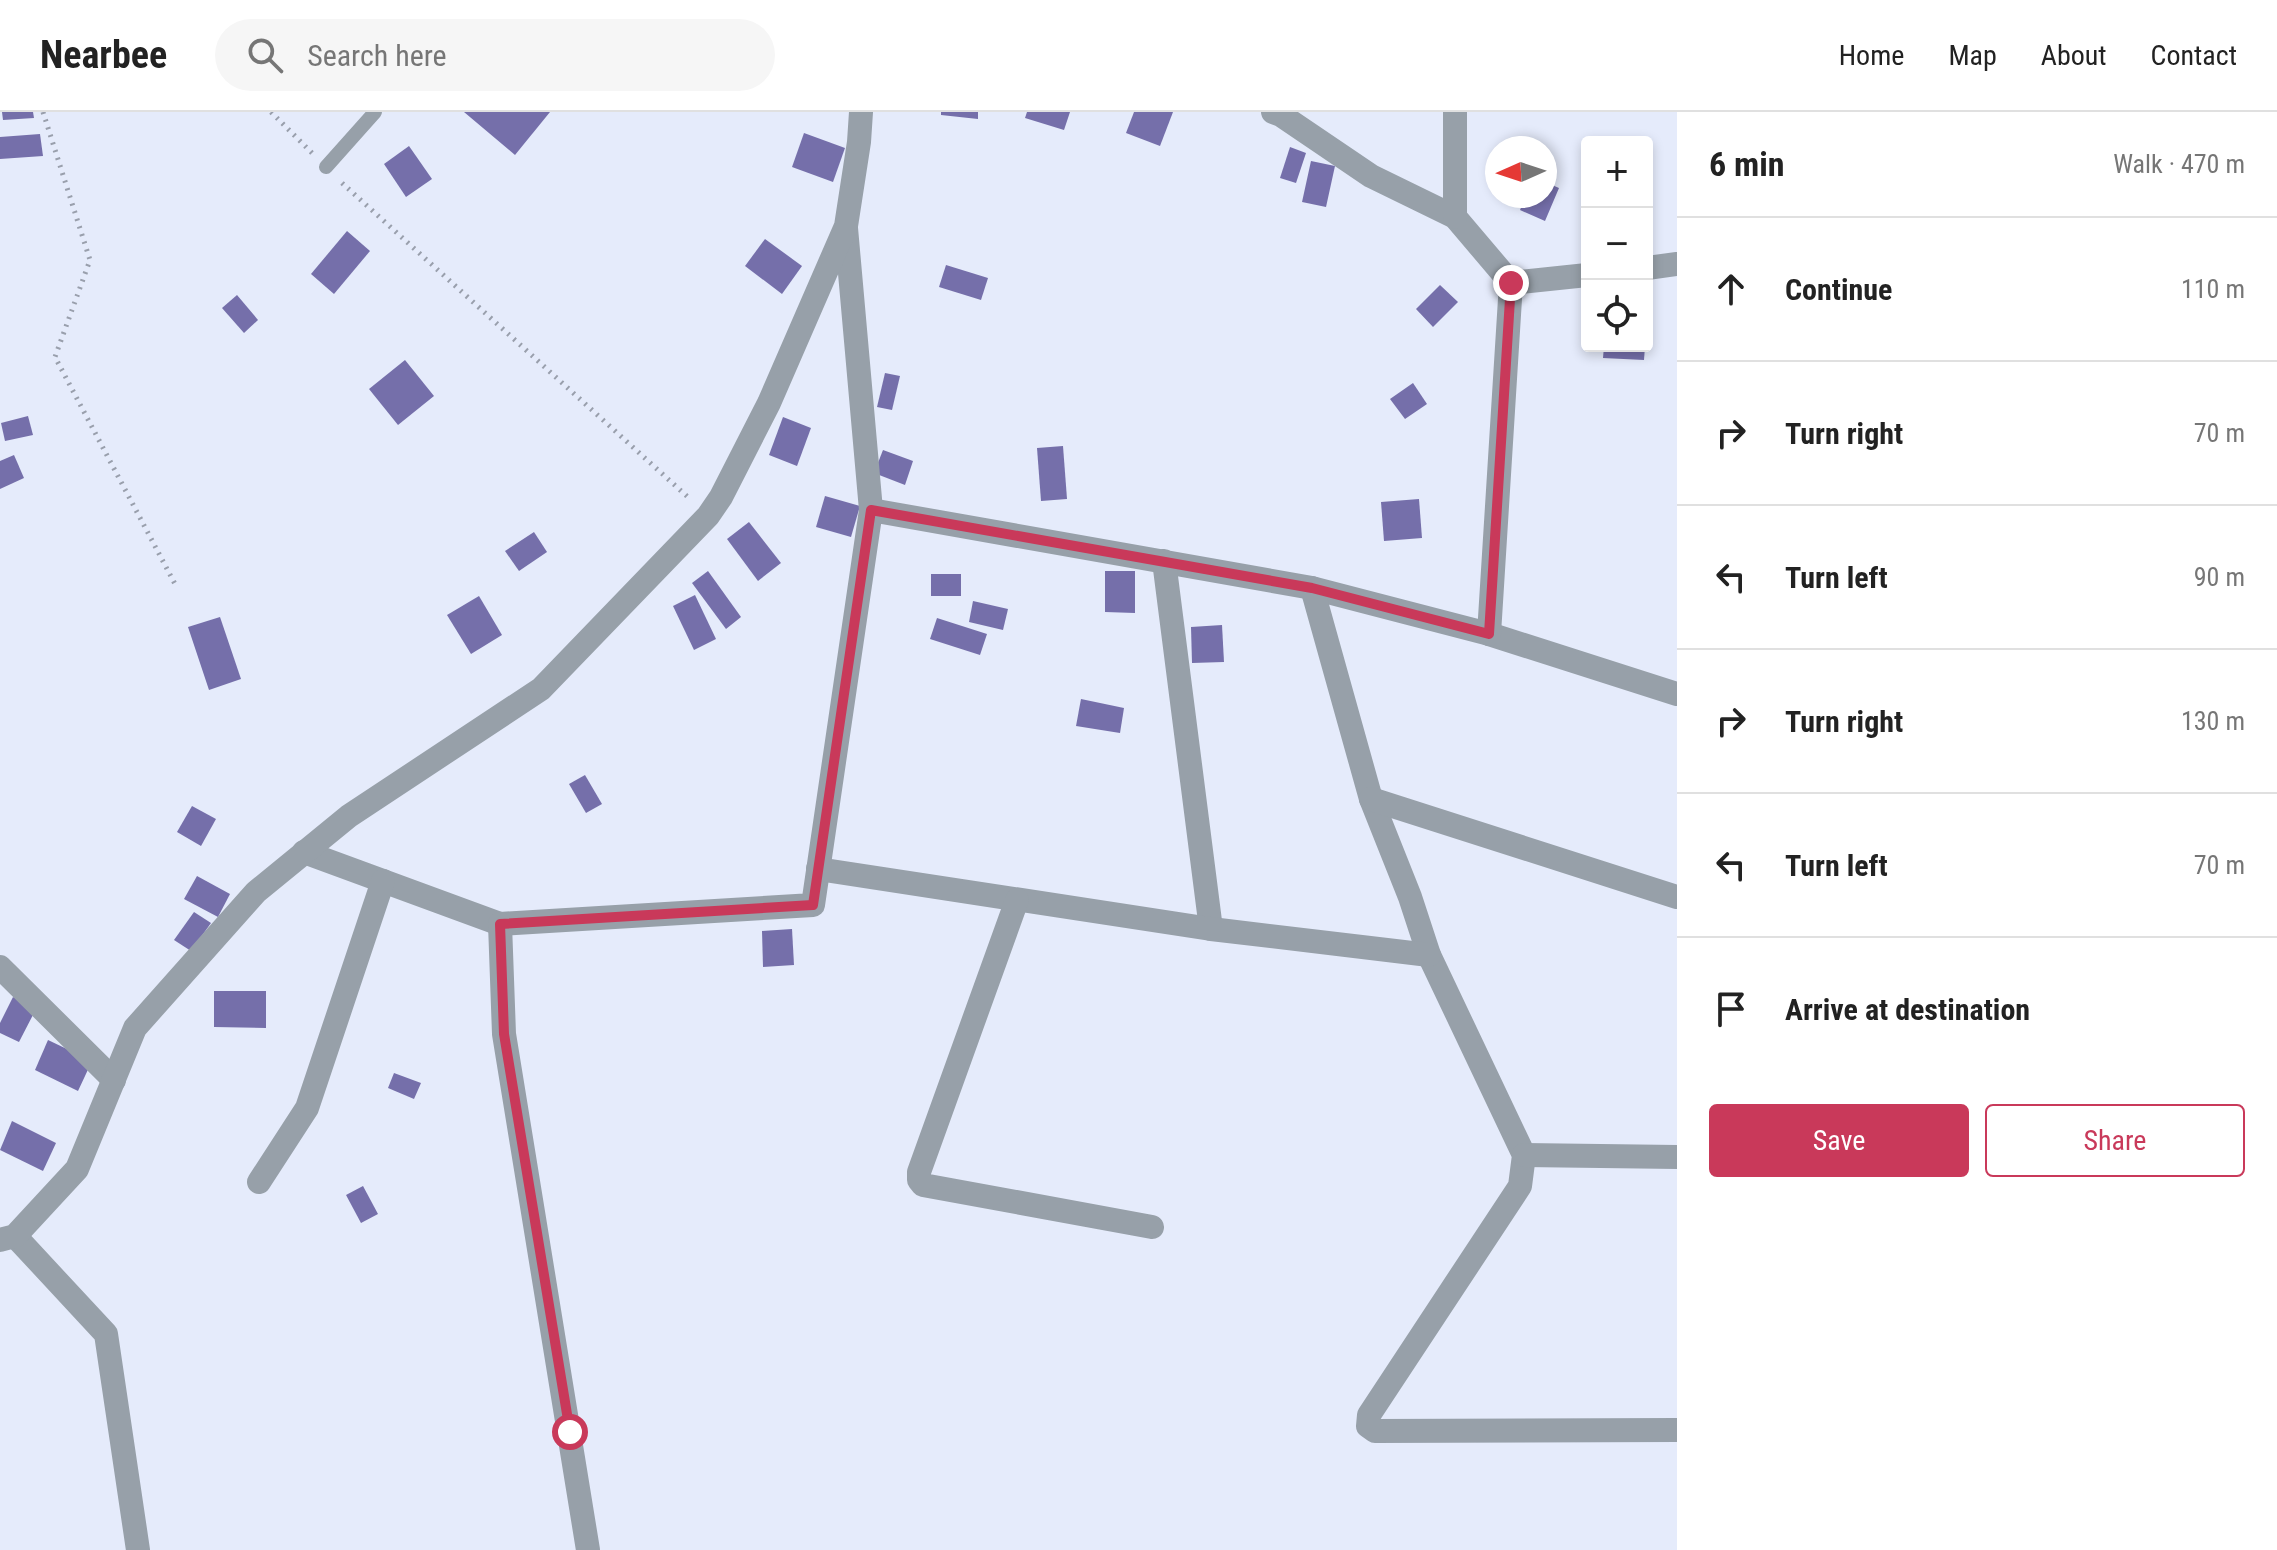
<!DOCTYPE html>
<meta charset="utf-8">
<style>
body{margin:0;font-family:"Roboto Condensed",sans-serif;background:#f6f6f6;color:#222}
.controls{position:absolute;right:24px;top:24px;display:grid;overflow:hidden;border-radius:8px;box-shadow:0 4px 12px #0003}
.controls button{width:72px;height:72px;display:grid;place-items:center;padding:0;border:0;border-bottom:2px solid #e0e0e0;background:#fff;color:#222;font:40px sans-serif}
.compass{position:absolute;left:1485px;top:24px;width:72px;height:72px;border-radius:50%;background:#fff;box-shadow:0 4px 12px #0003;rotate:267deg}
.stop{position:absolute;width:24px;height:24px;margin:-18px;border:6px solid #c9395a;border-radius:50%;background:#fff}
.stop.end{background:#c9395a;border-color:#fff;box-shadow:0 2px 8px #0008}
.list{margin:0;padding:0;list-style:none}
h2{display:flex;justify-content:space-between;align-items:center;height:104px;margin:0;padding:0 32px;font-size:34px}
h2 small{font-size:26px;font-weight:400;color:#767676}
.list li{display:grid;grid-template-columns:52px 1fr auto;gap:24px;align-items:center;box-sizing:border-box;height:144px;padding:0 32px;border-top:2px solid #e0e0e0}
.list b{display:block;font-size:30px;white-space:nowrap}
.list em{font-size:26px;font-style:normal;color:#767676}
.actions{display:flex;gap:16px;padding:24px 32px}
.actions a{flex:1;padding:18px 0;border:2px solid #c9395a;border-radius:8px;text-align:center;font-size:28px;color:#c9395a}
.actions .main{background:#c9395a;color:#fff}
.icon{flex:none;width:44px;height:44px;fill:none;stroke:currentColor;stroke-width:2;stroke-linecap:round;stroke-linejoin:round}
.map{position:relative;flex:none;width:1677px;height:1438px;overflow:hidden}
header{display:flex;align-items:center;gap:48px;box-sizing:border-box;height:112px;padding:0 40px;background:#fff;border-bottom:2px solid #e0e0e0}
header strong{font-size:38px}
nav{display:flex;gap:44px;margin-inline-start:auto;font-size:28px}
.search{width:560px;height:72px;background:#f6f6f6;display:flex;align-items:center;gap:20px;box-sizing:border-box;padding:0 28px;border-radius:44px;color:#767676;font-size:30px}
main{display:flex}
aside{flex:1;background:#fff}
.map>svg:first-child{display:block}
.building{fill:#756faa}
.lines{fill:none;stroke-linecap:round;stroke-linejoin:round}
.path{stroke:#999fac;stroke-width:5;stroke-dasharray:2 6;stroke-linecap:butt}
.lane{stroke:#97a0a9;stroke-width:14}
.street{stroke:#97a0a9;stroke-width:24}
.route{stroke:#c9395a;stroke-width:10}
</style>
<header>
<strong>Nearbee</strong>
<div class="search"><svg class="icon" aria-label="search" viewBox="0 0 24 24"><circle cx="10" cy="10" r="6"/><path d="M15 15l6 6"/></svg>Search here</div>
<nav><a>Home</a><a>Map</a><a>About</a><a>Contact</a></nav>
</header>
<main>
<div class="map">
<svg width="1677" height="1438" viewBox="0 0 1677 1438">
<rect width="100%" height="100%" fill="#e5ebfb"/>
<g class="building">
<path d="M 2,0 L 33,0 L 34,6 L 3,8 Z"/>
<path d="M 464,0 L 550,0 L 515,43 Z"/>
<path d="M 941,0 L 978,0 L 978,7 L 941,3 Z"/>
<path d="M 1027,0 L 1070,0 L 1064,18 L 1025,6 Z"/>
<path d="M 1134,0 L 1173,0 L 1160,34 L 1126,21 Z"/>
<path d="M 804,21 L 845,36 L 833,70 L 792,55 Z"/>
<path d="M 40,22 L 43,44 L 0,47 L 0,25 Z"/>
<path d="M 409,34 L 432,67 L 406,85 L 384,52 Z"/>
<path d="M 1290,35 L 1306,41 L 1296,71 L 1280,66 Z"/>
<path d="M 1311,49 L 1335,54 L 1326,95 L 1302,90 Z"/>
<path d="M 1545,70 L 1559,76 L 1545,109 L 1520,98 L 1526,84 L 1545,84 Z"/>
<path d="M 347,119 L 370,139 L 334,182 L 311,162 Z"/>
<path d="M 765,127 L 802,154 L 782,182 L 745,154 Z"/>
<path d="M 946,153 L 988,166 L 981,188 L 939,175 Z"/>
<path d="M 1440,173 L 1458,190 L 1433,215 L 1416,197 Z"/>
<path d="M 237,183 L 258,208 L 244,221 L 222,196 Z"/>
<path d="M 1604,234 L 1645,234 L 1644,248 L 1603,246 Z"/>
<path d="M 405,248 L 434,284 L 398,313 L 369,277 Z"/>
<path d="M 885,261 L 900,264 L 892,298 L 877,295 Z"/>
<path d="M 1413,271 L 1427,292 L 1405,307 L 1390,287 Z"/>
<path d="M 28,304 L 33,323 L 5,329 L 1,311 Z"/>
<path d="M 783,305 L 811,316 L 797,354 L 769,343 Z"/>
<path d="M 1063,334 L 1067,387 L 1041,389 L 1037,336 Z"/>
<path d="M 883,338 L 913,349 L 905,373 L 874,361 Z"/>
<path d="M 14,343 L 24,366 L 0,377 L 0,349 Z"/>
<path d="M 825,384 L 860,394 L 851,425 L 816,415 Z"/>
<path d="M 1419,387 L 1422,426 L 1384,429 L 1381,390 Z"/>
<path d="M 749,410 L 781,451 L 758,469 L 727,427 Z"/>
<path d="M 534,420 L 547,440 L 519,459 L 505,439 Z"/>
<path d="M 708,459 L 741,505 L 726,517 L 692,471 Z"/>
<path d="M 1105,459 L 1135,459 L 1135,501 L 1105,500 Z"/>
<rect x="931" y="462" width="30" height="22"/>
<path d="M 695,483 L 716,527 L 694,538 L 673,494 Z"/>
<path d="M 479,484 L 502,523 L 471,542 L 447,503 Z"/>
<path d="M 973,489 L 1008,497 L 1003,518 L 969,510 Z"/>
<path d="M 220,505 L 241,567 L 209,578 L 188,515 Z"/>
<path d="M 937,506 L 987,522 L 980,543 L 930,527 Z"/>
<path d="M 1222,513 L 1224,550 L 1192,551 L 1191,515 Z"/>
<path d="M 1081,587 L 1124,596 L 1120,621 L 1076,614 Z"/>
<path d="M 585,663 L 602,692 L 586,701 L 569,672 Z"/>
<path d="M 192,694 L 216,707 L 201,734 L 177,720 Z"/>
<path d="M 197,764 L 230,782 L 218,805 L 184,787 Z"/>
<path d="M 194,800 L 211,811 L 191,839 L 174,828 Z"/>
<path d="M 792,817 L 794,853 L 763,855 L 762,819 Z"/>
<path d="M 214,879 L 266,879 L 266,916 L 214,915 Z"/>
<path d="M 13,885 L 36,897 L 19,930 L 0,921 L 0,911 Z"/>
<path d="M 48,928 L 92,949 L 78,979 L 35,958 Z"/>
<path d="M 394,961 L 421,971 L 414,987 L 388,976 Z"/>
<path d="M 12,1009 L 56,1031 L 43,1059 L 0,1038 Z"/>
<path d="M 363,1074 L 378,1102 L 361,1111 L 346,1083 Z"/>
</g>
<g class="lines">
<g class="path">
<path d="M 43,0 L 90,148 L 55,245 L 175,472"/>
<path d="M 271,0 L 312,41"/>
<path d="M 342,71 L 690,387"/>
</g>
<path class="lane" d="M 326,55 L 375,0"/>
<g class="street">
<path d="M 1273,0 L 1281,3 L 1371,64 L 1455,105 L 1511,171 L 1587,163"/>
<path d="M 1455,0 L 1455,105"/>
<path d="M 1647,156 L 1677,152"/>
<path d="M 871,398 L 1312,476 L 1489,522 L 1677,582"/>
<path d="M 1164,449 L 1211,817"/>
<path d="M 1312,476 L 1371,687 L 1410,785 L 1429,843 L 1524,1043 L 1520,1074 L 1369,1303 L 1368,1314 L 1375,1319 L 1677,1318"/>
<path d="M 1489,522 L 1511,171"/>
<path d="M 1371,687 L 1677,785"/>
<path d="M 304,740 L 500,812 L 813,793 L 871,398 L 846,116"/>
<path d="M 818,757 L 1211,817 L 1429,843"/>
<path d="M 1017,788 L 919,1060 L 919,1068 L 923,1073 L 1152,1115"/>
<path d="M 500,812 L 504,922 L 588,1438"/>
<path d="M 0,855 L 114,968"/>
<path d="M 1524,1043 L 1677,1045"/>
<path d="M 259,1070 L 307,996 L 383,769"/>
<path d="M 15,1124 L 106,1222 L 138,1438"/>
<path d="M 0,1128 L 15,1124 L 77,1057 L 135,916 L 256,780 L 349,704 L 541,577 L 708,404 L 721,385 L 769,291 L 846,114 L 859,30 L 861,0"/>
</g>
</g>
<g class="lines">
<path class="route" d="M 570,1320 L 504,922 L 500,812 L 813,793 L 871,398 L 1312,476 L 1489,522 L 1511,171"/>
</g>
</svg>
<div class="controls">
<button>+</button>
<button>−</button>
<button><svg class="icon" aria-label="locate" viewBox="0 0 24 24"><circle cx="12" cy="12" r="6"/><path d="M12 2v4M12 18v4M2 12h4M18 12h4"/></svg></button>
</div>
<svg class="compass" viewBox="-18 -18 36 36"><path d="M0-13l5 13h-10z" fill="#e53935"/><path d="M0 13l5-13h-10z" fill="#767676"/></svg>
<div class="stop" style="left:570px;top:1320px"></div>
<div class="stop end" style="left:1511px;top:171px"></div>
</div>
<aside>
<h2>6 min<small>Walk · 470 m</small></h2>
<ul class="list">
<li><svg class="icon" aria-label="ahead" viewBox="0 0 24 24"><path d="M12 20V5M6 11l6-6 6 6"/></svg><div><b>Continue</b></div><em>110 m</em></li>
<li><svg class="icon" aria-label="right" viewBox="0 0 24 24"><path d="M7 20v-9h11M14 6l5 5-5 5"/></svg><div><b>Turn right</b></div><em>70 m</em></li>
<li><svg class="icon" aria-label="left" viewBox="0 0 24 24"><path d="M17 20v-9H6M10 6l-5 5 5 5"/></svg><div><b>Turn left</b></div><em>90 m</em></li>
<li><svg class="icon" aria-label="right" viewBox="0 0 24 24"><path d="M7 20v-9h11M14 6l5 5-5 5"/></svg><div><b>Turn right</b></div><em>130 m</em></li>
<li><svg class="icon" aria-label="left" viewBox="0 0 24 24"><path d="M17 20v-9H6M10 6l-5 5 5 5"/></svg><div><b>Turn left</b></div><em>70 m</em></li>
<li><svg class="icon" aria-label="arrive" viewBox="0 0 24 24"><path d="M6 21V4h12l-3 4 3 4H6"/></svg><div><b>Arrive at destination</b></div></li>
</ul>
<div class="actions"><a class="main">Save</a><a>Share</a></div>
</aside>
</main>
